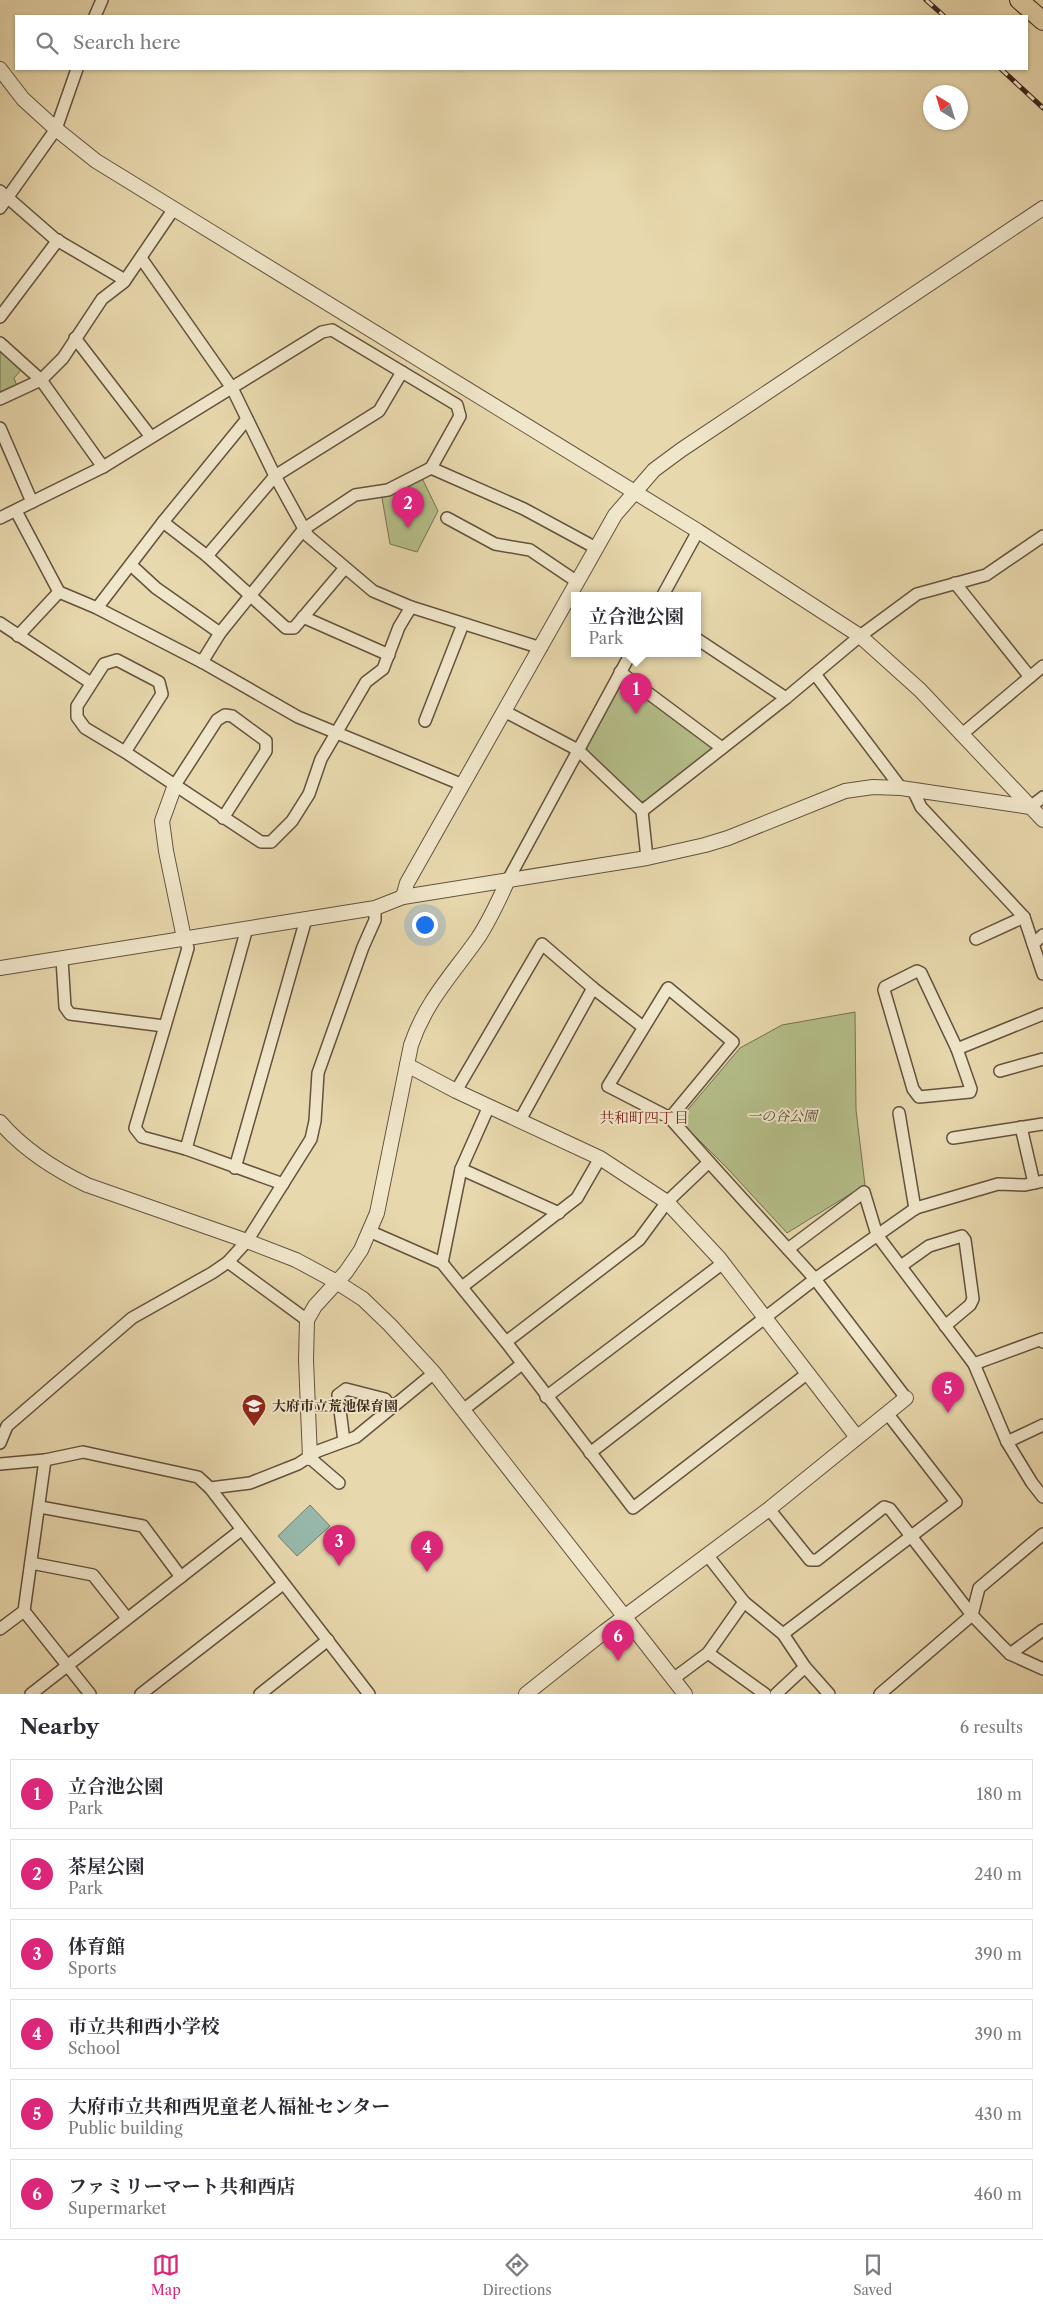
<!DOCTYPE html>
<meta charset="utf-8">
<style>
body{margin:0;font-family:"Libre Caslon Text","Noto Serif JP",serif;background:#f2f2f3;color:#2b2b33}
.compass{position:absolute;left:923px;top:85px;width:45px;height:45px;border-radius:50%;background:#fff;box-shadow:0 1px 4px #0004;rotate:322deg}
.you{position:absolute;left:424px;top:924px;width:18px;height:18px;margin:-12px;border:4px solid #fff;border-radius:50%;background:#1a73e8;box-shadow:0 0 0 8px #1a73e833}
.badge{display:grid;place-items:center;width:32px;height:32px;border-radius:50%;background:#db2777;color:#fff;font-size:16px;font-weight:700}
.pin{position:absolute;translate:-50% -41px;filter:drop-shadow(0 1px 2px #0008)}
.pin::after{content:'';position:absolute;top:26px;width:18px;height:15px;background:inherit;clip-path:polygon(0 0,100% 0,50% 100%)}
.popup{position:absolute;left:571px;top:592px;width:130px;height:65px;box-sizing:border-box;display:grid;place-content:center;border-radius:0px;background:#fff;filter:drop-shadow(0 1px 4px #0005);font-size:16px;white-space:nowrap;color:#7c7c81}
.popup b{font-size:19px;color:#2b2b33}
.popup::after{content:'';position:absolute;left:50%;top:100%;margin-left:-10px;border:10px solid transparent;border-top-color:#fff}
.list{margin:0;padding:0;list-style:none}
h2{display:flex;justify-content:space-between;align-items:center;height:65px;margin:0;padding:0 20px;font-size:21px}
h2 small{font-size:16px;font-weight:400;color:#7c7c81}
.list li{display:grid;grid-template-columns:32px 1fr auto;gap:15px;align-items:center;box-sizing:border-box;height:70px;margin:0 10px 10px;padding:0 10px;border:1px solid #e1e1e2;border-radius:0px}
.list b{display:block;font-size:19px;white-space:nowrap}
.list p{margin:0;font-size:16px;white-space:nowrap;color:#7c7c81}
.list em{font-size:16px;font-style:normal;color:#7c7c81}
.icon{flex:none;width:28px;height:28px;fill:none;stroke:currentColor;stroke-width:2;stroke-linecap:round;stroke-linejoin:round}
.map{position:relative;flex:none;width:1043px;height:1694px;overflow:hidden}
.search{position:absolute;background:#fff;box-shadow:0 1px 4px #0004;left:15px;right:15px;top:15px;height:55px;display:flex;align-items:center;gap:12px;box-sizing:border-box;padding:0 18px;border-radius:0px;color:#7c7c81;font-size:19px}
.sheet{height:545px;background:#fff}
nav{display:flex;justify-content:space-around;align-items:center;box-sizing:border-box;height:70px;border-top:1px solid #e1e1e2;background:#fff;font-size:14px;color:#7c7c81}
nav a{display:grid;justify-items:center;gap:2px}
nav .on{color:#db2777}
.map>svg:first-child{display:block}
.green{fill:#b5bf8a;stroke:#767252}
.water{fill:#97b9ac;stroke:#717e72}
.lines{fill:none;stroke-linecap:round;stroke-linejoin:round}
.minor-casing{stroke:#63523f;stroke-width:14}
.tertiary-casing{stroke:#63523f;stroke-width:16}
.primary-casing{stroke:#37251a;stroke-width:20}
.minor{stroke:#f0e6ca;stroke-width:11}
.tertiary{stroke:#f0e6ca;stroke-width:14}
.primary{stroke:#e8d8ad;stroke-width:18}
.rail-casing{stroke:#37251a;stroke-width:5}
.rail{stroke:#f0e6ca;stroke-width:3;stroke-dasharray:9;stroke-linecap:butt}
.labels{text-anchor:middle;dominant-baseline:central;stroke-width:4;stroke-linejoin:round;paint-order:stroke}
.park-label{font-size:14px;font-style:italic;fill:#564c36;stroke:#f0e6ca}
.poi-label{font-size:14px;font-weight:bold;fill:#37251a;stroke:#f0e6ca;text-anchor:start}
.neighbourhood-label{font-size:15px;fill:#7a1f14;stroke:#f0e6ca}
</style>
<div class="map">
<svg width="1043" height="1694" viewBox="0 0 1043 1694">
<rect width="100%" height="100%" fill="#e8d8ad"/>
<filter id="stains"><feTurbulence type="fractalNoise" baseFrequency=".004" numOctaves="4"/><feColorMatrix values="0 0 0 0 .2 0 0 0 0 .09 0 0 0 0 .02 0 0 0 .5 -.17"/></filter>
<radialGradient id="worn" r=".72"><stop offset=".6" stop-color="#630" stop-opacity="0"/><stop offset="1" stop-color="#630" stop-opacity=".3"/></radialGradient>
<g class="green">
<path d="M 0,349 L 22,369 L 14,378 L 17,386 L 0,393 Z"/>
<path d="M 421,476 L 438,511 L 417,552 L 390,544 L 382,498 Z"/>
<path d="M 625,683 L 711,745 L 711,750 L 645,801 L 638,802 L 587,754 L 587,746 L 620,684 Z"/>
<path d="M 855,1012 L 856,1110 L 865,1185 L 787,1233 L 728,1169 L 679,1120 L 740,1048 L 782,1025 Z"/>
</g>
<path class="water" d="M 310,1505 L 330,1526 L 297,1556 L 278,1536 Z"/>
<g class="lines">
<defs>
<g id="minor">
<path d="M 95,16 L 102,0"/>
<path d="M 0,191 L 55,239 L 125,280"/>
<path d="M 0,208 L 56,129 L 77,69"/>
<path d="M 141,258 L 232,388 L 275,476 L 308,536 L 373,591 L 411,607 L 541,648"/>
<path d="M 0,317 L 58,240"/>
<path d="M 75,338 L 151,437"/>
<path d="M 0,343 L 41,380 L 103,467"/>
<path d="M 0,399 L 41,380 L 63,358 L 102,299 L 124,282 L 173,210"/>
<path d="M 0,428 L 32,502 L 103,467 L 322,332 L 332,330 L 457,405 L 460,416 L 431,468 L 388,490 L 355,495 L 304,529 L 220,633 L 202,662"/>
<path d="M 431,468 L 524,509 L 596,548"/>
<path d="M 16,511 L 59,592 L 97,608 L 202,662 L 298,717 L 463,785"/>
<path d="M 0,518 L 32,502"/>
<path d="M 447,518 L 495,544 L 530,550 L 576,581"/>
<path d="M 163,522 L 207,556 L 286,628 L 294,628 L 344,569"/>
<path d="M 207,556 L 275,476 L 379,411 L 402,372"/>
<path d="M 131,565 L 156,588 L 220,633"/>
<path d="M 955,583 L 1030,677"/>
<path d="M 663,595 L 698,531"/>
<path d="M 97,608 L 163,522 L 247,419"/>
<path d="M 303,617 L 389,655"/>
<path d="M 0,623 L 91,683"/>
<path d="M 18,636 L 59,592"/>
<path d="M 697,639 L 786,698"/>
<path d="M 620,672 L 722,748"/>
<path d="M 815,674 L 901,788"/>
<path d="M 504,711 L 578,750 L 642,811 L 647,858"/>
<path d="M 425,721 L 463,624"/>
<path d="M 961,735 L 1043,666"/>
<path d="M 125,752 L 162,694 L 159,682 L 117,660 L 104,664 L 77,706 L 77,717 L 85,728 L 125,752 L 261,842 L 271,842 L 292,821 L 309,794 L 321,759 L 366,682 L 383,669 L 399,627 L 411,607"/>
<path d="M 175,785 L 217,720 L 225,715 L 232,716 L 266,741 L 266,751 L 223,818"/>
<path d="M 913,790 L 921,807 L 1024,917 L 1043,974"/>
<path d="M 1030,807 L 1043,797"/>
<path d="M 642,811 L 786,698 L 860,636 L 917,594 L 986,575 L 1043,536"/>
<path d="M 508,880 L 631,653"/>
<path d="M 184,938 L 188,948 L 135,1128 L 142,1137 L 186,1149 L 283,1184"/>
<path d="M 976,939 L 1024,917"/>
<path d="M 1033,944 L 1043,935"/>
<path d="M 62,959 L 65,1007 L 70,1014 L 164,1026"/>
<path d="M 917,971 L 921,973 L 957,1049 L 971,1089 L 970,1092 L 919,1097 L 913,1089 L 884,990 L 885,987 Z"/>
<path d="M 668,988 L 733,1042 L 670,1118 L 608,1086 Z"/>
<path d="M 957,1049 L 1043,1014"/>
<path d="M 1000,1071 L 1043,1059"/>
<path d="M 456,1091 L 542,944 L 593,988"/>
<path d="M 899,1113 L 915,1209"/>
<path d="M 670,1118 L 709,1162"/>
<path d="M 520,1120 L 593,988 L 643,1027"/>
<path d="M 1021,1127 L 1034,1183"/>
<path d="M 953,1138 L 1043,1124"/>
<path d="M 186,1149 L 247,928"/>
<path d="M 235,1168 L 306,919"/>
<path d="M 461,1169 L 559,1213"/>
<path d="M 369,1231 L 442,1263 L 506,1342 L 639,1240 L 667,1202 L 709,1162 L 815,1279 L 906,1398"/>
<path d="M 788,1249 L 864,1192 L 877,1235 L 974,1364 L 1007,1442 L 1032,1483 L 1043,1497"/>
<path d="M 228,1262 L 307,1320"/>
<path d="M 442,1263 L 461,1169 L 489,1106"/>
<path d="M 901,1266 L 929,1246 L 962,1236 L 965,1240 L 973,1299 L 970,1305 L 945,1326"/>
<path d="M 462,1287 L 577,1198 L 600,1158"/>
<path d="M 506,1342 L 633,1508 L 808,1373"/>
<path d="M 974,1364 L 1042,1339 L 1043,1342"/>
<path d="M 546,1397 L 723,1263"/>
<path d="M 463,1410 L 522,1364"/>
<path d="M 344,1441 L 338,1395 L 346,1389 L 385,1399 L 391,1407"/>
<path d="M 1007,1442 L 1043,1425"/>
<path d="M 0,1443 L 7,1426 L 132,1318 L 212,1273 L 228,1262 L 247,1241 L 311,1139 L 315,1121 L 318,1073 L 363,947 L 375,920 L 375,908"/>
<path d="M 590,1453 L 815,1279 L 916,1208 L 998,1184 L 1025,1185 L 1043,1181"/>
<path d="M 310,1458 L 339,1483"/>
<path d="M 0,1464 L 45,1460 L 83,1452 L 198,1477 L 210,1488 L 250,1483 L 298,1464 L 318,1451 L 356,1437 L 434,1373"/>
<path d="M 210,1488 L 369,1694"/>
<path d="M 40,1507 L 143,1526 L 181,1577"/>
<path d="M 769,1509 L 810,1560 L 817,1560 L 884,1507 L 890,1509 L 972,1615 L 999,1643 L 1010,1654 L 1043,1669"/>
<path d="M 708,1556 L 744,1602 L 783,1634 L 805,1667 L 829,1694"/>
<path d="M 31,1563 L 93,1575 L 127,1618"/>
<path d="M 24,1611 L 90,1694"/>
<path d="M 0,1629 L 24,1611 L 45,1460"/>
<path d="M 783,1634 L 956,1502 L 887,1413"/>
<path d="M 708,1653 L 765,1694"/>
<path d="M 1010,1654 L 1043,1630"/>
<path d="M 673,1679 L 708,1653 L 744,1602"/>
<path d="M 31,1694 L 241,1530"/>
<path d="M 141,1694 L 283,1584"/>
<path d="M 260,1694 L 328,1640"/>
<path d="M 776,1694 L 805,1667"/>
<path d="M 880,1694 L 972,1615 L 979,1588 L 1043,1534"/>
</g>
<g id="tertiary">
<path d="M 0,69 L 23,99 L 56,129 L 96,161 L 698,531 L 860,636 L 920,690 L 1043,820"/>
<path d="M 175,785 L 162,821 L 166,851 L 184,938"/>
<path d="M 403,897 L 407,883 L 615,515 L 654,470 L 681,450 L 1043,208"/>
<path d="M 0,968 L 375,908 L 403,897 L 647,858 L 705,845 L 728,838 L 845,791 L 873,787 L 901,788 L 1030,807"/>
<path d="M 407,1065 L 456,1091 L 600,1158 L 667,1202 L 719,1258 L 856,1436"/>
<path d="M 0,1122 C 24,1150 54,1169 87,1185 L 247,1241 L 296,1260 L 335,1281 L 363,1299 L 390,1325 L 434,1373 L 685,1694"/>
<path d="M 310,1458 L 306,1360 L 307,1320 L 315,1306 L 346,1272 L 361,1250 L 377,1213 L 411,1045 C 426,1001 452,975 478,938 C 490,920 499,900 508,880"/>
<path d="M 526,1694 L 604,1632 L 769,1509 L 906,1398"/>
</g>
<path id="primary" d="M 1019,0 L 1043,21"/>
</defs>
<use href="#minor" class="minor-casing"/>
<use href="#tertiary" class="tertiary-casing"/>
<use href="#primary" class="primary-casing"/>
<use href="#minor" class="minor"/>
<use href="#tertiary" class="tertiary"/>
<use href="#primary" class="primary"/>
<defs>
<g id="rail">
<path d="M 926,0 L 944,16"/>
<path d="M 1001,69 L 1043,108"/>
</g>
</defs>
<use href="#rail" class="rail-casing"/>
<use href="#rail" class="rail"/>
</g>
<defs>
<symbol id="school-pin" viewBox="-11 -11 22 30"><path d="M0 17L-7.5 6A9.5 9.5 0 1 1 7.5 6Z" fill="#8f2418" stroke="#f0e6ca"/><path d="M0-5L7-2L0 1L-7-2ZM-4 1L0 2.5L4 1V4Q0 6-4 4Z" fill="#fff"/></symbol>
</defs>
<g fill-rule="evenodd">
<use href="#school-pin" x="240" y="1392" width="28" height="38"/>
</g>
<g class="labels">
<g class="park-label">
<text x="782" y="1116">一の谷公園</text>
</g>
<g class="poi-label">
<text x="272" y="1406">大府市立荒池保育園</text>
</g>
<g class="neighbourhood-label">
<text x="644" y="1117">共和町四丁目</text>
</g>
</g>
<rect width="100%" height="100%" filter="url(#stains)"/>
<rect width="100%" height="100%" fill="url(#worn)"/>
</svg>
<svg class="compass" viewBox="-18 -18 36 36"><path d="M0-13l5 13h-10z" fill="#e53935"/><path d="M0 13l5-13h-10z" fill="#7c7c81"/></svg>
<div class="you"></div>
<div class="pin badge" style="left:636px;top:714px">1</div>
<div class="popup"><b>立合池公園</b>Park</div>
<div class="pin badge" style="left:408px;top:528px">2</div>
<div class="pin badge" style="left:339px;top:1566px">3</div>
<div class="pin badge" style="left:427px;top:1572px">4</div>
<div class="pin badge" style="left:948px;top:1413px">5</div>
<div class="pin badge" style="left:618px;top:1661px">6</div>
<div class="search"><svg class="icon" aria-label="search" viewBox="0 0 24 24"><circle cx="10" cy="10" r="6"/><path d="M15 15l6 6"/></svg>Search here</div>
</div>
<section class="sheet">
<h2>Nearby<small>6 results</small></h2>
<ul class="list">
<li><span class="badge">1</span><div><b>立合池公園</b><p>Park</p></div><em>180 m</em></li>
<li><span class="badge">2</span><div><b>茶屋公園</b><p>Park</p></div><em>240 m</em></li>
<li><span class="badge">3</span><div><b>体育館</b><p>Sports</p></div><em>390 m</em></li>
<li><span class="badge">4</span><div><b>市立共和西小学校</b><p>School</p></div><em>390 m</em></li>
<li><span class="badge">5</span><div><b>大府市立共和西児童老人福祉センター</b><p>Public building</p></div><em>430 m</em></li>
<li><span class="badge">6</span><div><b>ファミリーマート共和西店</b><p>Supermarket</p></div><em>460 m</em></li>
</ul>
</section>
<nav>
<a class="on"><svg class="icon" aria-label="map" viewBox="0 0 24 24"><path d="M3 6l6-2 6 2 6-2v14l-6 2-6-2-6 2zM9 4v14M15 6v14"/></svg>Map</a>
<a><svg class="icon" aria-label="directions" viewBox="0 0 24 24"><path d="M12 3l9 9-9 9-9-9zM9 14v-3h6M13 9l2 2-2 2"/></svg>Directions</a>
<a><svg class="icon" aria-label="saved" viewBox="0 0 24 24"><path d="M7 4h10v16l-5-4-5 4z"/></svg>Saved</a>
</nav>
